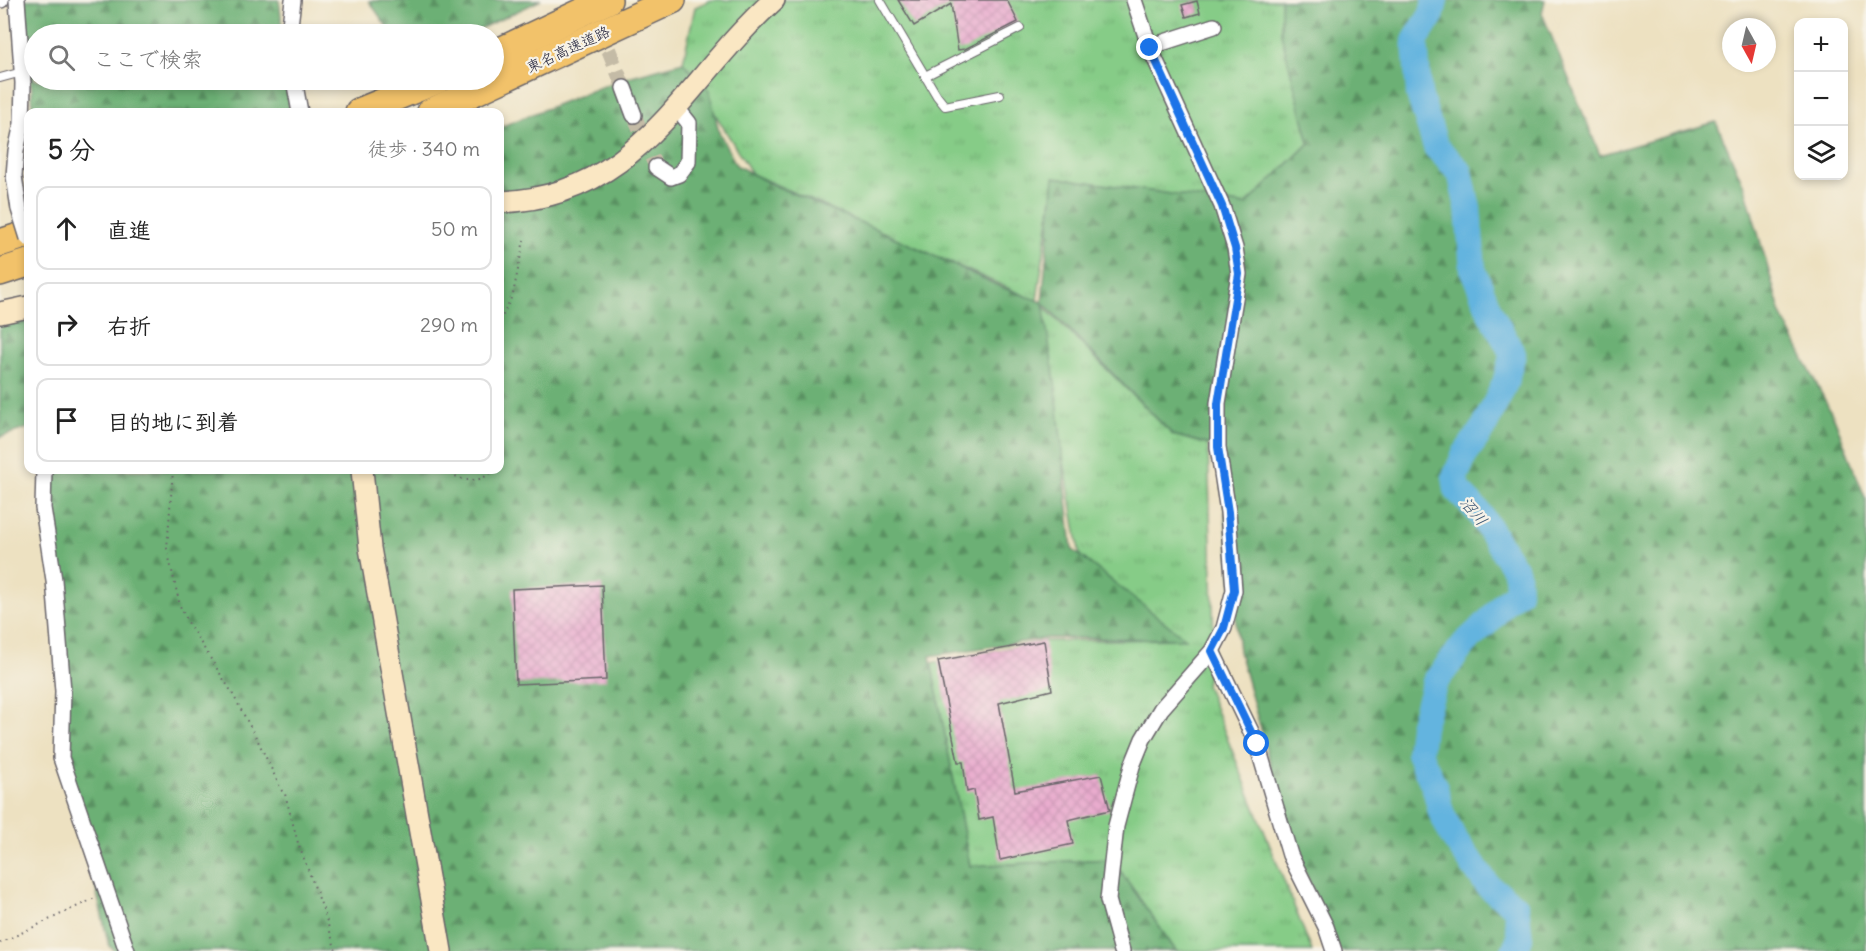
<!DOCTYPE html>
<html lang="ja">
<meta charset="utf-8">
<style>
body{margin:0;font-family:Delius,"Klee One",sans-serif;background:#f2f2f2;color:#222}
.controls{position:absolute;right:18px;top:18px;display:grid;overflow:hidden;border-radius:12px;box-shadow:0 3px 9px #0003}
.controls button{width:54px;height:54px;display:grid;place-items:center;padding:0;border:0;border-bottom:2px solid #e0e0e0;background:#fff;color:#222;font:30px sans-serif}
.compass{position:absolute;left:1722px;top:18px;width:54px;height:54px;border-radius:50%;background:#fff;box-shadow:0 3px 9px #0003;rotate:172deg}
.stop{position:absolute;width:18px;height:18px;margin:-14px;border:4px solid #1a73e8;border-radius:50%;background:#fff}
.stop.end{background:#1a73e8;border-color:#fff;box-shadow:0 2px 6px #0008}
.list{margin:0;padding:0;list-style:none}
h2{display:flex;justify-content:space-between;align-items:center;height:78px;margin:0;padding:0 24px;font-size:26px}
h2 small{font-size:20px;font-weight:400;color:#767676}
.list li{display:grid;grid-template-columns:39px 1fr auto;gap:18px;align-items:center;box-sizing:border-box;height:84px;margin:0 12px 12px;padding:0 12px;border:2px solid #e0e0e0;border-radius:12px}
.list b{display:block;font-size:22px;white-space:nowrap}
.list em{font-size:20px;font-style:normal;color:#767676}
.icon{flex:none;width:33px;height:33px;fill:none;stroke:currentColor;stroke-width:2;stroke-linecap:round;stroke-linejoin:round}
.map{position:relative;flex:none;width:1866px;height:951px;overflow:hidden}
.search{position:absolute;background:#fff;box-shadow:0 3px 9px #0003;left:24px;top:24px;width:480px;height:66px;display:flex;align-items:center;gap:15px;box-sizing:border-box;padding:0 21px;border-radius:33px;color:#767676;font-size:22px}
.panel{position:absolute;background:#fff;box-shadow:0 3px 9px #0003;left:24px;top:108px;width:480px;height:366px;border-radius:12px}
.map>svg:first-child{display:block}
.grass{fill:url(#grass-tufts);stroke:#547761;stroke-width:1.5}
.forest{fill:url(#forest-firs);stroke:#476958;stroke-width:1.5}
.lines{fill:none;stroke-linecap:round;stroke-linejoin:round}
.river{stroke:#64b4df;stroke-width:26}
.building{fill:url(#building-cross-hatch)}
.street-tunnel{stroke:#c4bba6;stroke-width:15;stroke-dasharray:15 8;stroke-linecap:butt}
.lane-casing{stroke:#69656a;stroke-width:10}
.street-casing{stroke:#69656a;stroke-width:18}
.secondary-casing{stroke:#69656a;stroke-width:24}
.highway-casing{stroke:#69656a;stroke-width:30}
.path{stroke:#69656a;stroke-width:2;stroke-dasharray:1.5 4.5;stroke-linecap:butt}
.lane{stroke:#fff;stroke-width:8}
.street{stroke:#fff;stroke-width:15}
.secondary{stroke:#fae7c3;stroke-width:21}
.highway{stroke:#f2c26a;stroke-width:27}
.street-bridge-casing{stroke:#69656a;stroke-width:18;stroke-linecap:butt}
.street-bridge{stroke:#fff;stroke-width:15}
.route{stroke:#1a73e8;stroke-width:8}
.labels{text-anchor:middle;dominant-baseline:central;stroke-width:4.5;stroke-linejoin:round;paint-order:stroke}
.street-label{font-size:15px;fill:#22223b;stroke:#f7f3e8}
.water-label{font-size:16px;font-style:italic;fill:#395574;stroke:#f7f3e8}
</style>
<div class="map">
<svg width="1866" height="951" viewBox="0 0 1866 951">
<defs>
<pattern id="grass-tufts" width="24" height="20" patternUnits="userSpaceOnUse" patternTransform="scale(1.5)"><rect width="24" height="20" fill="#86cc87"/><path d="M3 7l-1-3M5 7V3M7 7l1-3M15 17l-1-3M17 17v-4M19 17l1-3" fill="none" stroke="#73af75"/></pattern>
<pattern id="forest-firs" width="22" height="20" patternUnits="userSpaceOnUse" patternTransform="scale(1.5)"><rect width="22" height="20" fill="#6cb074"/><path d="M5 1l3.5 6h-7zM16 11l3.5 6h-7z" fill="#588f60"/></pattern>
<pattern id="building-cross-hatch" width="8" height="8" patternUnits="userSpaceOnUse" patternTransform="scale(1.5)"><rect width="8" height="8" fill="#e9acce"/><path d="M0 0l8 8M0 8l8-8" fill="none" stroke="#c894b2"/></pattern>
</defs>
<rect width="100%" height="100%" fill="#f7f3e8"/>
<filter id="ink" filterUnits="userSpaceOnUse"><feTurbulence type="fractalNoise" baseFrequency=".0167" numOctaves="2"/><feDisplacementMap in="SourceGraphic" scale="12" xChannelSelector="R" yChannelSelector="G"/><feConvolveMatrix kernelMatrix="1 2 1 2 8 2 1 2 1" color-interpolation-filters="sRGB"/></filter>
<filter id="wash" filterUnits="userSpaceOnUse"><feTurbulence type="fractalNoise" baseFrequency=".008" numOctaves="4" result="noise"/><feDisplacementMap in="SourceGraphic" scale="24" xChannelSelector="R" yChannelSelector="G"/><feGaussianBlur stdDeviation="1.35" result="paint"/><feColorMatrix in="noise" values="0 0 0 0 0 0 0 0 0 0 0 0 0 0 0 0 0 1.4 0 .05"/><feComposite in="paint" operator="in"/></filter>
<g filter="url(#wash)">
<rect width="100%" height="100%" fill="#ede1c1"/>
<path class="grass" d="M 711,0 L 1294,0 L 1309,143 L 1246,205 L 1055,177 L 1037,300 L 1173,435 L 1208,445 L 1214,642 L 1206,685 L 1312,951 L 1176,951 L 1112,859 L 970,866 L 931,663 L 1044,641 L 1177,639 L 1080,556 L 1037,301 L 752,174 L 683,62 L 695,7 Z"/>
<g class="forest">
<path d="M 14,0 L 279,0 L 283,34 L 34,34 L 34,80 L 287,80 L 290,112 L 32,112 L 32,89 Z"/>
<path d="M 541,0 L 469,34 L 392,34 L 369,1 Z"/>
<path d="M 1281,0 L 1545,0 L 1542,13 L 1600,155 L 1716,122 L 1746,191 L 1781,314 L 1835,420 L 1866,500 L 1866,951 L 1340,951 L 1292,843 L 1239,651 L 1218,447 L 1173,435 L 1043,303 L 1056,389 L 1072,549 L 1186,639 L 1048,638 L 930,656 L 970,866 L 1112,859 L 1176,951 L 116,951 L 109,946 L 62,739 L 48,470 L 500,470 L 500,127 L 621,79 L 683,62 L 709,90 L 719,132 L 736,165 L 771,184 L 876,229 L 1001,287 L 1042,302 L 1054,177 L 1246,205 L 1309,143 L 1281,34 Z"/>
<path d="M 28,316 L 28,428 L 0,437 L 0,322 Z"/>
</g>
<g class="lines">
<path class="river" d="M 1435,0 L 1432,14 L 1415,41 L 1419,94 L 1436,147 L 1460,172 L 1468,208 L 1473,269 L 1490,312 L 1513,354 L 1505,383 L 1484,427 L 1465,454 L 1455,477 L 1457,490 L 1478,511 L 1517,573 L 1518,592 L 1505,602 L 1488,622 L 1465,643 L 1435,682 L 1422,727 L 1419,753 L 1435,788 L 1441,812 L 1453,837 L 1488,886 L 1516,907 L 1520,938 L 1514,951"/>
</g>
<g id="blocks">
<g class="building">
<path d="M 898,0 L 1007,0 L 1018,22 L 965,49 L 958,50 L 951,4 L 914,26 Z"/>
<path d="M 1197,1 L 1200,13 L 1186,17 L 1182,5 Z"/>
<path d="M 602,585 L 606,680 L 516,684 L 512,589 Z"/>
<path d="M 1044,641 L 1052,690 L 999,703 L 1015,791 L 1101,775 L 1110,810 L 1068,820 L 1073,844 L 1000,860 L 993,817 L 979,820 L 974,790 L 967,792 L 963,762 L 958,762 L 938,661 Z"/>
</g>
</g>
</g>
<g filter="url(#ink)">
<use href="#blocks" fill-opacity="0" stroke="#69656a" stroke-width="1.5"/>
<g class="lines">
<g class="street-tunnel">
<path d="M 600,28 L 624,88"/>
<path d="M 634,115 L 656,167"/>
</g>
<defs>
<g id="lane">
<path d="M 880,0 L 937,96 L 945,106 L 1000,95"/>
<path d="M 925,76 L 1020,28"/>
<path d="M 0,78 L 22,72"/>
</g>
<g id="street">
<path d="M 0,0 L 1,0"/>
<path d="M 17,0 L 23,83 L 22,124 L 16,151 L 14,176 L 19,209"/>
<path d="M 289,34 L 293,0"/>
<path d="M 1149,47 L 1214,26"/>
<path d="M 294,80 L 300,112"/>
<path d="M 624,88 L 634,115"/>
<path d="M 656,167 L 671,177 L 679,174 L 688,162 L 689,123 L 676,107"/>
<path d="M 44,470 L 43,508 L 54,580 L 63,691 L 61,758 L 127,951"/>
<path d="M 1212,651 L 1257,744 L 1290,855 L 1326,927 L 1334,951"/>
<path d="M 1122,951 L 1108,900 L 1116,826 L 1132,766 L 1143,739 L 1161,709 L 1212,651 L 1224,628 L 1234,590 L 1228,512 L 1218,447 L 1218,403 L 1239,274 L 1235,248 L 1222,206 L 1150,48 L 1134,0"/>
</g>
<g id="secondary">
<path d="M 500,202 C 641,197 682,82 774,0"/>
<path d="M 0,313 L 28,307"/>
<path d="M 362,470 L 370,548 L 441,951"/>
</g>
<g id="highway">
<path d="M 494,54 L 608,0"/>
<path d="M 359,112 L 437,80"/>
<path d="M 431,112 L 672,0"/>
<path d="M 0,243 L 28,234"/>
<path d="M 0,272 L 28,263"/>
</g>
</defs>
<use href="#lane" class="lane-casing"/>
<use href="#street" class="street-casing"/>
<use href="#secondary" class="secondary-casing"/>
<use href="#highway" class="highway-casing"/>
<g class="path">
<path d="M 500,321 L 513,294 L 524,240"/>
<path d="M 173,470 L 167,549 L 180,606 L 190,626 L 231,691 L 258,741 L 282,791 L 285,794 L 298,843 L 324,912 L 336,951"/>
<path d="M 445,470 C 462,482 478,485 494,470"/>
<path d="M 0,943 L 95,898"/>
</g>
<use href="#lane" class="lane"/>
<use href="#street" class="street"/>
<use href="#secondary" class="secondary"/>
<use href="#highway" class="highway"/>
<defs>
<path id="street-bridge" d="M 19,209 L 28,238"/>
</defs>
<use href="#street-bridge" class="street-bridge-casing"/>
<use href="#street-bridge" class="street-bridge"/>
</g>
</g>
<g class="lines" filter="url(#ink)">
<path class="route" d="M 1150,48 L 1222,206 L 1235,248 L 1239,274 L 1218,404 L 1218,447 L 1228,512 L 1234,590 L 1224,628 L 1212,651 L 1257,744"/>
</g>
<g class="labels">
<g class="street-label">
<text transform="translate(568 49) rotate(-25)">東名高速道路</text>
</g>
<g class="water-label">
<text transform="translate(1474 511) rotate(50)">沼川</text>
</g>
</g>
</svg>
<div class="controls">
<button>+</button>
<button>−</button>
<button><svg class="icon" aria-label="layers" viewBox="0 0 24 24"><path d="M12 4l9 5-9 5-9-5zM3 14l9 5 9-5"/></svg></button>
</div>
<svg class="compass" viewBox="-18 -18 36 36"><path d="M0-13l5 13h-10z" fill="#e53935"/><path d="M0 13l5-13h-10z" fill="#767676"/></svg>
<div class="stop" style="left:1257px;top:744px"></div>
<div class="stop end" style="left:1150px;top:48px"></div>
<div class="search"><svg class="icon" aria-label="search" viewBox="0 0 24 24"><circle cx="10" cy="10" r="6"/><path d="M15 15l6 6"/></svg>ここで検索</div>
<section class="panel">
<h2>5 分<small>徒歩 · 340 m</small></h2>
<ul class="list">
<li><svg class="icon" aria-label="ahead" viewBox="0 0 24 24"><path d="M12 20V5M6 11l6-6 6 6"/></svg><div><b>直進</b></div><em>50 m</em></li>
<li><svg class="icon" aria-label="right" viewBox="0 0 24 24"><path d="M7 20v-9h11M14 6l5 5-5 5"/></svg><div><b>右折</b></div><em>290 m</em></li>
<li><svg class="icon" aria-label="arrive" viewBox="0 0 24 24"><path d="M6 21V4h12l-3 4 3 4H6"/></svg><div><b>目的地に到着</b></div></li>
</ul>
</section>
</div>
